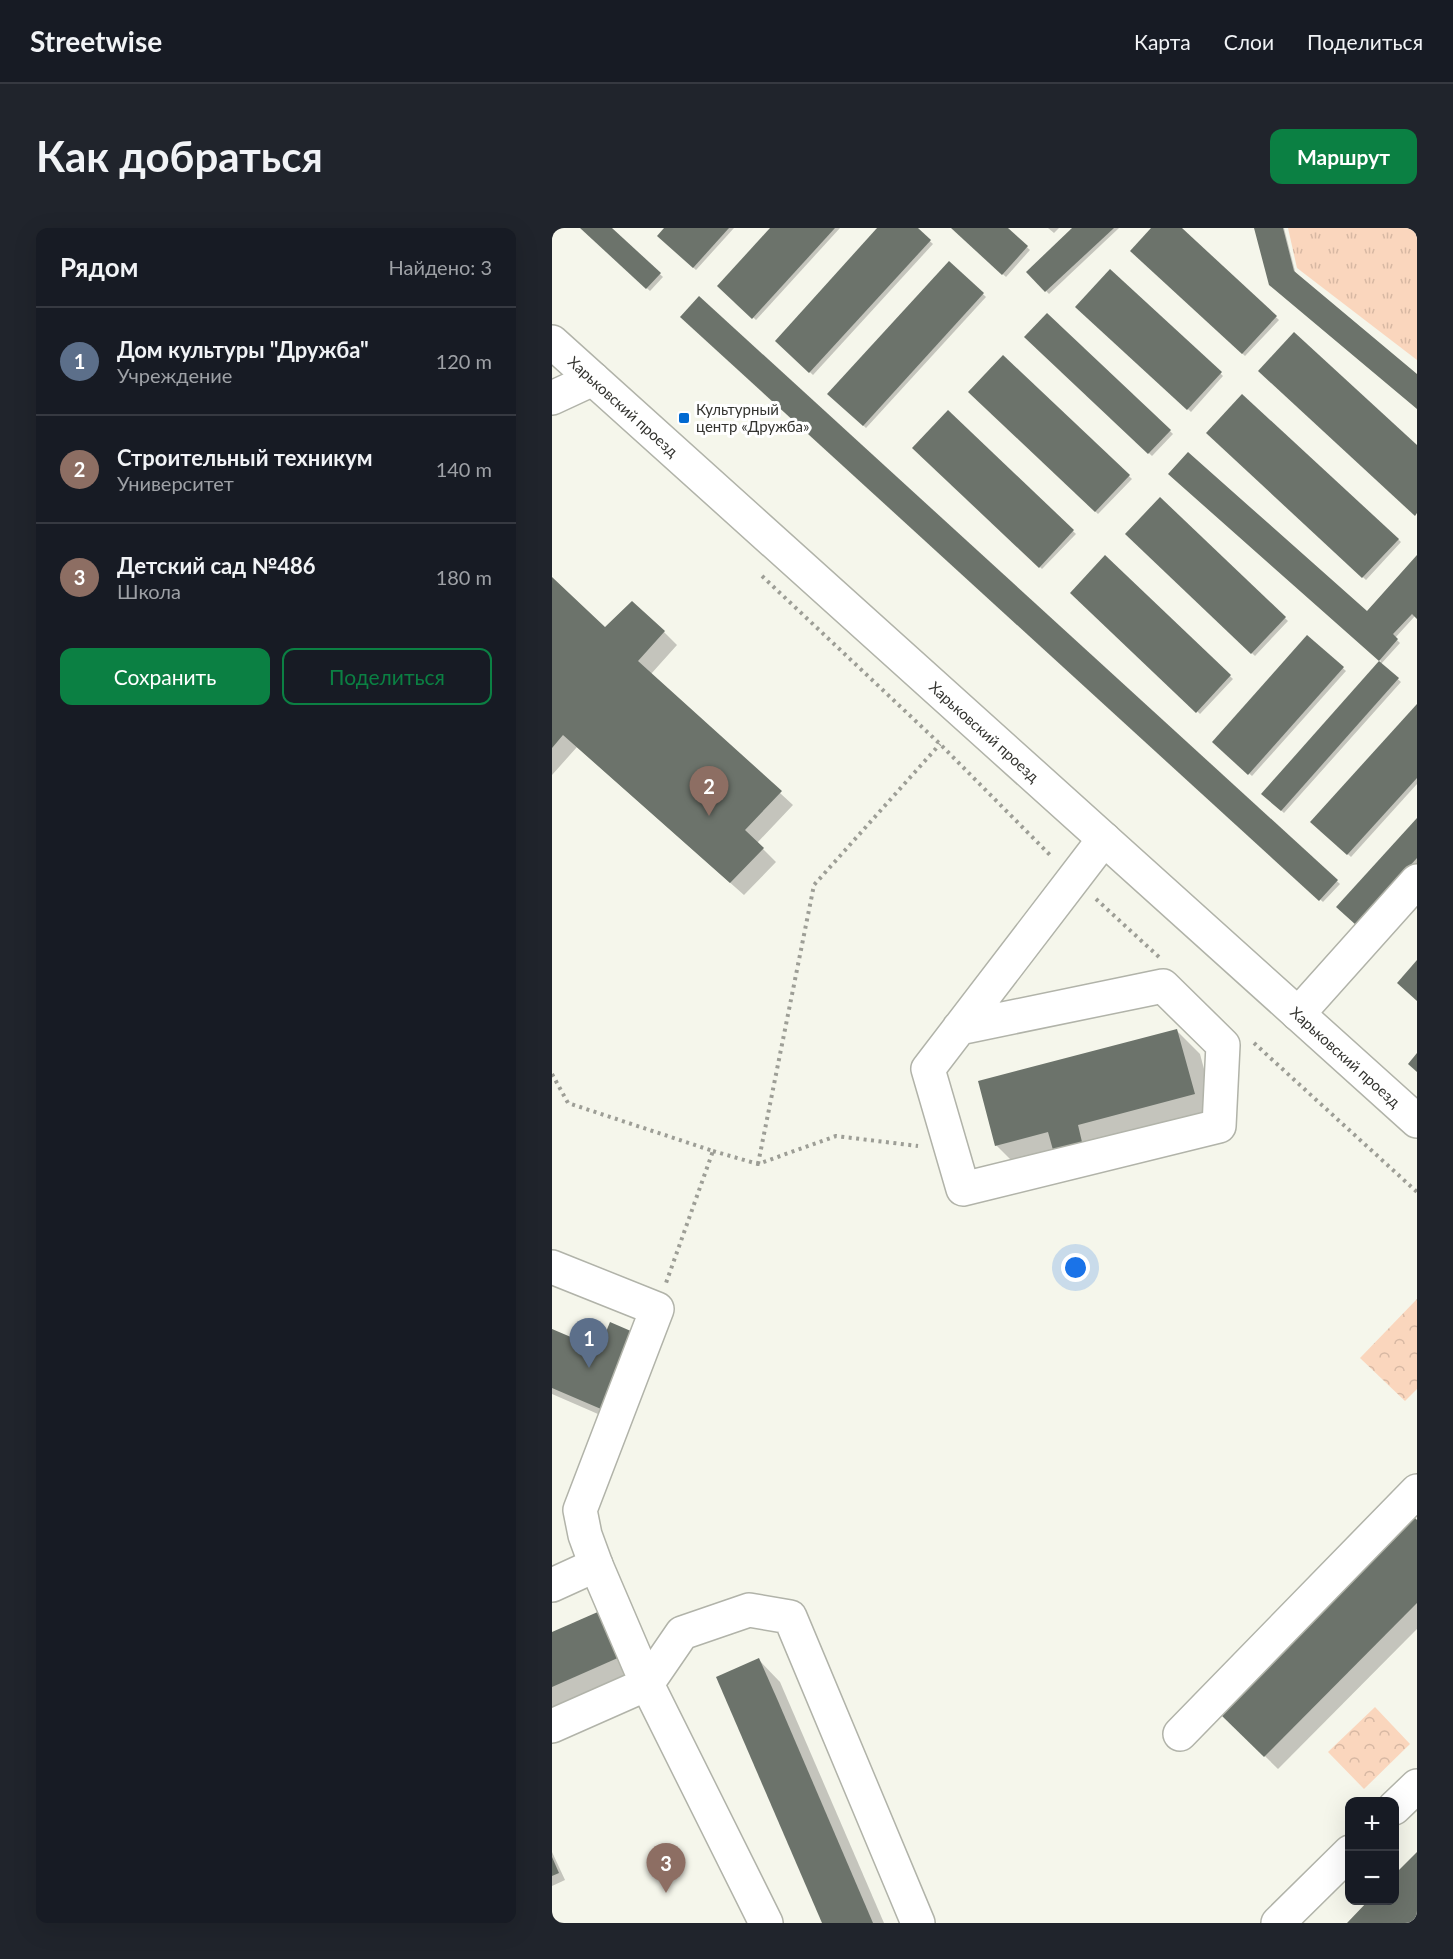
<!DOCTYPE html>
<html lang="ru">
<meta charset="utf-8">
<style>
body{margin:0;font-family:Lato,sans-serif;background:#20242c;color:#f1f3f6}
.controls{position:absolute;right:18px;bottom:18px;display:grid;overflow:hidden;border-radius:12px;box-shadow:0 6px 24px #0002}
.controls button{width:54px;height:54px;display:grid;place-items:center;padding:0;border:0;border-bottom:2px solid #363941;background:#171b24;color:#f1f3f6;font:30px sans-serif}
.you{position:absolute;left:524px;top:1040px;width:21px;height:21px;margin:-15px;border:4px solid #fff;border-radius:50%;background:#1a73e8;box-shadow:0 0 0 9px #1a73e833}
.badge{display:grid;place-items:center;width:39px;height:39px;border-radius:50%;background:#0b8043;color:#fff;font-size:20px;font-weight:700}
.pin{position:absolute;translate:-50% -50px;filter:drop-shadow(0 2px 3px #0008)}
.pin::after{content:'';position:absolute;top:32px;width:21px;height:18px;background:inherit;clip-path:polygon(0 0,100% 0,50% 100%)}
.list{margin:0;padding:0;list-style:none}
h2{display:flex;justify-content:space-between;align-items:center;height:78px;margin:0;padding:0 24px;font-size:26px}
h2 small{font-size:20px;font-weight:400;color:#9ea1a6}
.list li{display:grid;grid-template-columns:39px 1fr auto;gap:18px;align-items:center;box-sizing:border-box;height:108px;padding:0 24px;border-top:2px solid #363941}
.list b{display:block;font-size:22px;white-space:nowrap}
.list p{margin:0;font-size:20px;white-space:nowrap;color:#9ea1a6}
.list em{font-size:20px;font-style:normal;color:#9ea1a6}
.actions{display:flex;gap:12px;padding:18px 24px}
.actions a{flex:1;padding:14px 0;border:2px solid #0b8043;border-radius:12px;text-align:center;font-size:21px;color:#0b8043}
.actions .main{background:#0b8043;color:#fff}
.map{position:relative;flex:none;width:865px;height:1695px;overflow:hidden;border-radius:12px}
header{display:flex;align-items:center;gap:36px;box-sizing:border-box;height:84px;padding:0 30px;background:#171b24;border-bottom:2px solid #363941}
header strong{font-size:28px}
nav{display:flex;gap:33px;margin-inline-start:auto;font-size:21px}
.intro{display:flex;align-items:center;justify-content:space-between;box-sizing:border-box;height:144px;padding:0 36px}
h1{margin:0;font-size:42px}
.button{padding:15px 27px;border-radius:12px;background:#0b8043;color:#fff;font-size:21px;font-weight:700}
main{display:flex;gap:36px;padding:0 36px}
aside{flex:1;background:#171b24;border-radius:12px;box-shadow:0 6px 24px #0002}
.map>svg:first-child{display:block}
.grass{fill:url(#grass-tufts)}
.forest{fill:url(#forest-crowns)}
.shadow{fill:#0003}
.building{fill:#6c736b}
.lines{fill:none;stroke-linecap:round;stroke-linejoin:round}
.minor-casing{stroke:#b1b3a9;stroke-width:36}
.path{stroke:#9d9e96;stroke-width:4;stroke-dasharray:3 4.5;stroke-linecap:butt}
.minor{stroke:#fff;stroke-width:33}
.poi-dot{fill:#0169d1;stroke:#fff;stroke-width:2}
.labels{text-anchor:middle;dominant-baseline:central;stroke-width:6;stroke-linejoin:round;paint-order:stroke}
.street-label{font-size:15px;fill:#343430;stroke:#fff}
.poi-label{font-size:15px;fill:#343430;stroke:#fff;text-anchor:start}
</style>
<header>
<strong>Streetwise</strong>
<nav><a>Карта</a><a>Слои</a><a>Поделиться</a></nav>
</header>
<div class="intro"><h1>Как добраться</h1><a class="button">Маршрут</a></div>
<main>
<aside>
<h2>Рядом<small>Найдено: 3</small></h2>
<ul class="list">
<li><span class="badge" style="background:#5c6f8a">1</span><div><b>Дом культуры &quot;Дружба&quot;</b><p>Учреждение</p></div><em>120 m</em></li>
<li><span class="badge" style="background:#8d6e63">2</span><div><b>Строительный техникум</b><p>Университет</p></div><em>140 m</em></li>
<li><span class="badge" style="background:#8d6e63">3</span><div><b>Детский сад №486</b><p>Школа</p></div><em>180 m</em></li>
</ul>
<div class="actions"><a class="main">Сохранить</a><a>Поделиться</a></div>
</aside>
<div class="map">
<svg width="865" height="1695" viewBox="0 0 865 1695">
<defs>
<pattern id="grass-tufts" width="24" height="20" patternUnits="userSpaceOnUse" patternTransform="scale(1.5)"><rect width="24" height="20" fill="#fad6bd"/><path d="M3 7l-1-3M5 7V3M7 7l1-3M15 17l-1-3M17 17v-4M19 17l1-3" fill="none" stroke="#d7b8a3"/></pattern>
<pattern id="forest-crowns" width="20" height="18" patternUnits="userSpaceOnUse" patternTransform="scale(1.5)"><rect width="20" height="18" fill="#fad6bd"/><path d="M2 6a3 3 0 1 1 6 0M12 15a3 3 0 1 1 6 0" fill="none" stroke="#d7b8a3"/></pattern>
</defs>
<rect width="100%" height="100%" fill="#f5f6eb"/>
<path class="grass" d="M 736,0 L 865,0 L 865,132 L 745,40 Z"/>
<g class="forest">
<path d="M 865,1071 L 865,1161 L 853,1173 L 808,1130 Z"/>
<path d="M 823,1479 L 858,1516 L 812,1561 L 776,1524 Z"/>
</g>
<g class="shadow">
<path d="M 30,0 L 58,0 L 111,49 L 98,63 Z"/>
<path d="M 114,0 L 182,0 L 144,42 L 107,8 Z"/>
<path d="M 220,0 L 288,0 L 204,92 L 167,58 Z"/>
<path d="M 327,0 L 363,0 L 381,16 L 261,147 L 225,113 Z"/>
<path d="M 400,0 L 454,0 L 478,22 L 454,49 Z"/>
<path d="M 496,0 L 507,0 L 502,5 Z"/>
<path d="M 523,0 L 567,0 L 497,66 L 476,44 Z"/>
<path d="M 601,0 L 628,0 L 727,92 L 693,128 L 580,23 Z"/>
<path d="M 704,0 L 732,0 L 744,47 L 865,148 L 865,179 L 722,60 Z"/>
<path d="M 397,35 L 434,69 L 314,200 L 277,166 Z"/>
<path d="M 558,43 L 671,148 L 639,184 L 525,79 Z"/>
<path d="M 147,71 L 788,656 L 771,674 L 130,89 Z"/>
<path d="M 495,87 L 621,206 L 600,228 L 474,109 Z"/>
<path d="M 452,129 L 580,251 L 546,286 L 418,164 Z"/>
<path d="M 690,168 L 849,314 L 814,352 L 656,205 Z"/>
<path d="M 396,184 L 524,306 L 490,341 L 362,220 Z"/>
<path d="M 619,246 L 815,386 L 865,330 L 865,389 L 863,388 L 843,410 L 848,415 L 829,436 L 849,454 L 732,585 L 711,566 L 829,433 Z"/>
<path d="M 608,271 L 736,393 L 703,428 L 575,306 Z"/>
<path d="M 553,330 L 681,451 L 648,486 L 520,365 Z"/>
<path d="M 0,351 L 53,401 L 112,404 L 125,417 L 99,446 L 241,577 L 205,615 L 224,634 L 192,667 L 25,519 L 0,547 Z"/>
<path d="M 756,409 L 794,443 L 700,548 L 662,514 Z"/>
<path d="M 865,478 L 865,556 L 799,629 L 760,593 Z"/>
<path d="M 865,592 L 865,636 L 808,699 Z"/>
<path d="M 625,803 L 648,826 L 665,890 L 468,941 L 444,917 Z"/>
<path d="M 0,1102 L 69,1196 L 0,1166 Z"/>
<path d="M 865,1294 L 865,1401 L 726,1541 L 670,1486 Z"/>
<path d="M 47,1384 L 91,1453 L 0,1493 L 0,1405 Z"/>
<path d="M 207,1432 L 228,1454 L 332,1695 L 271,1695 Z"/>
<path d="M 0,1624 L 13,1652 L 0,1658 Z"/>
</g>
<g class="building">
<path d="M 28,0 L 60,0 L 109,45 L 94,61 Z"/>
<path d="M 112,0 L 177,0 L 141,40 L 105,8 Z"/>
<path d="M 218,0 L 283,0 L 200,91 L 165,58 Z"/>
<path d="M 325,0 L 366,0 L 379,12 L 257,145 L 223,113 Z"/>
<path d="M 399,0 L 456,0 L 476,18 L 450,47 Z"/>
<path d="M 520,0 L 562,0 L 493,64 L 474,44 Z"/>
<path d="M 599,0 L 630,0 L 725,88 L 690,126 L 578,23 Z"/>
<path d="M 702,0 L 731,0 L 742,43 L 865,146 L 865,181 L 717,57 Z"/>
<path d="M 397,33 L 432,65 L 311,198 L 275,166 Z"/>
<path d="M 558,41 L 670,144 L 635,182 L 523,79 Z"/>
<path d="M 147,68 L 786,652 L 767,673 L 128,89 Z"/>
<path d="M 495,85 L 619,202 L 596,226 L 472,109 Z"/>
<path d="M 742,104 L 865,217 L 865,285 L 863,288 L 706,143 Z"/>
<path d="M 451,127 L 578,247 L 543,284 L 416,164 Z"/>
<path d="M 690,166 L 847,311 L 810,350 L 654,205 Z"/>
<path d="M 396,182 L 522,302 L 487,340 L 360,220 Z"/>
<path d="M 636,224 L 815,383 L 865,327 L 865,391 L 860,386 L 841,406 L 846,411 L 827,433 L 616,246 Z"/>
<path d="M 608,269 L 734,389 L 699,426 L 573,306 Z"/>
<path d="M 553,327 L 679,447 L 644,485 L 518,365 Z"/>
<path d="M 0,349 L 53,399 L 80,373 L 113,403 L 86,433 L 230,563 L 193,602 L 212,620 L 178,655 L 11,507 L 0,520 Z"/>
<path d="M 755,407 L 792,439 L 696,547 L 660,514 Z"/>
<path d="M 827,433 L 847,450 L 729,583 L 709,566 Z"/>
<path d="M 865,476 L 865,550 L 795,627 L 758,594 Z"/>
<path d="M 865,590 L 865,630 L 804,697 L 784,679 Z"/>
<path d="M 865,732 L 865,773 L 845,755 Z"/>
<path d="M 625,801 L 643,866 L 526,897 L 530,914 L 501,922 L 496,904 L 443,918 L 426,853 Z"/>
<path d="M 865,825 L 865,844 L 856,836 Z"/>
<path d="M 58,1094 L 88,1107 L 56,1184 L 0,1160 L 0,1101 L 47,1121 Z"/>
<path d="M 862,1289 L 865,1292 L 865,1375 L 712,1529 L 668,1486 Z"/>
<path d="M 48,1383 L 68,1429 L 0,1459 L 0,1404 Z"/>
<path d="M 207,1430 L 226,1473 L 321,1695 L 270,1695 L 164,1449 Z"/>
<path d="M 865,1624 L 865,1695 L 795,1695 L 817,1672 L 842,1672 L 842,1647 Z"/>
<path d="M 0,1629 L 7,1645 L 0,1648 Z"/>
</g>
<g class="lines">
<defs>
<g id="minor">
<path id="s1" d="M 0,114 L 865,893"/>
<path d="M 0,170 L 41,151"/>
<path d="M 746,786 L 865,653"/>
<path d="M 407,800 L 611,758 L 671,817 L 667,898 L 411,961 L 376,841 L 552,611"/>
<path d="M 0,1039 L 105,1081 L 28,1282 L 33,1307 L 44,1337"/>
<path d="M 0,1357 L 44,1337 L 95,1456 L 0,1498"/>
<path d="M 628,1506 L 865,1263"/>
<path d="M 842,1580 L 865,1558"/>
<path d="M 214,1695 L 95,1456 L 130,1405 L 197,1382 L 238,1389 L 366,1695"/>
<path d="M 726,1695 L 798,1624"/>
</g>
</defs>
<use href="#minor" class="minor-casing"/>
<g class="path">
<path d="M 210,348 L 388,516 L 500,629"/>
<path d="M 544,671 L 607,729"/>
<path d="M 702,815 L 865,964"/>
<path d="M 0,846 L 16,875 L 161,923 L 114,1055"/>
<path d="M 161,923 L 206,936 L 284,908 L 366,918"/>
<path d="M 206,936 L 262,657 L 388,516"/>
</g>
<use href="#minor" class="minor"/>
</g>
<rect class="poi-dot" x="126" y="184" width="12" height="12" rx="3"/>
<g class="labels">
<g class="street-label">
<text stroke="none"><textPath href="#s1" startOffset="96">Харьковский проезд</textPath></text>
<text stroke="none"><textPath href="#s1" startOffset="582">Харьковский проезд</textPath></text>
<text stroke="none"><textPath href="#s1" startOffset="1068">Харьковский проезд</textPath></text>
</g>
<g class="poi-label">
<text x="144" y="181">Культурный<tspan x="144" dy="17">центр «Дружба»</tspan></text>
</g>
</g>
</svg>
<div class="controls">
<button>+</button>
<button>−</button>
</div>
<div class="you"></div>
<div class="pin badge" style="left:37px;top:1140px;background:#5c6f8a">1</div>
<div class="pin badge" style="left:157px;top:588px;background:#8d6e63">2</div>
<div class="pin badge" style="left:114px;top:1665px;background:#8d6e63">3</div>
</div>
</main>
